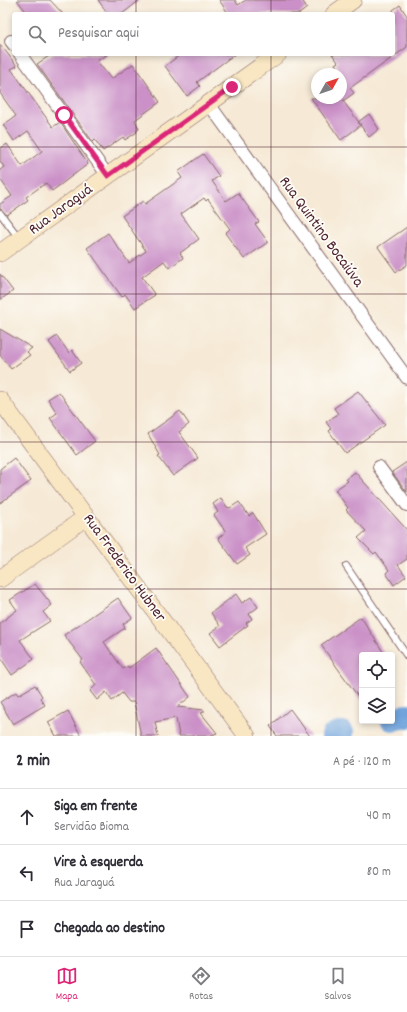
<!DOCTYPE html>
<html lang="pt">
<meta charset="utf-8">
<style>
body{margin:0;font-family:Dekko,sans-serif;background:#f7f7f7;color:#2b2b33}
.controls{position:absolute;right:12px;bottom:12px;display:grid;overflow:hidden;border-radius:4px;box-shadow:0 2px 6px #0003}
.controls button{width:36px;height:36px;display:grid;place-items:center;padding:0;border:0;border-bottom:1px solid #e1e1e2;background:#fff;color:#2b2b33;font:20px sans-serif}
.compass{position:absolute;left:311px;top:68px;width:36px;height:36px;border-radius:50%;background:#fff;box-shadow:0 2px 6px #0003;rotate:50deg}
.stop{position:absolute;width:12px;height:12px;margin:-9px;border:3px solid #db2777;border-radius:50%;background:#fff}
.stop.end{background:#db2777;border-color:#fff;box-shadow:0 1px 4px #0008}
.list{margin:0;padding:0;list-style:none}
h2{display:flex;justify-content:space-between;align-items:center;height:52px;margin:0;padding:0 16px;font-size:17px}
h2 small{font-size:13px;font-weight:400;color:#7c7c81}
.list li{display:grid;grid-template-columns:26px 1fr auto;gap:12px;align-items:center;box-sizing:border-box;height:56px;padding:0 16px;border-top:1px solid #e1e1e2}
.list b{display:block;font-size:15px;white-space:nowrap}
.list p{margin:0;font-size:13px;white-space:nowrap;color:#7c7c81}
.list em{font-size:13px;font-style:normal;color:#7c7c81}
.icon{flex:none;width:22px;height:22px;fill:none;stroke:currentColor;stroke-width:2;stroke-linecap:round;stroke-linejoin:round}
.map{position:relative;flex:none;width:407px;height:736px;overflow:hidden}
.search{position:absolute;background:#fff;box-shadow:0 2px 6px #0003;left:12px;right:12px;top:12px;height:44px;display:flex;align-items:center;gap:10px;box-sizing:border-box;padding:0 14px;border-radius:4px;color:#7c7c81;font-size:15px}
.sheet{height:220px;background:#fff}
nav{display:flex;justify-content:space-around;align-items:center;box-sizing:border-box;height:56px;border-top:1px solid #e1e1e2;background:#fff;font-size:11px;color:#7c7c81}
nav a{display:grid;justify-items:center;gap:2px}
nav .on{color:#db2777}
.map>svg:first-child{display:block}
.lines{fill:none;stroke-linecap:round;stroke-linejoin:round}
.river{stroke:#70a3dc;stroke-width:24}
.building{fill:#ca90c7}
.lane-casing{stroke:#866666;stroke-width:8}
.street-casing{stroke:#866666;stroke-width:14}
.secondary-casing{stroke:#866666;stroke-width:18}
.lane{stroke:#fff;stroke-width:6}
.street{stroke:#fff;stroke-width:12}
.secondary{stroke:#f9e7c3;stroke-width:17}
.route{stroke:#db2777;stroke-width:5}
.grid{fill:none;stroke:#4a1f2b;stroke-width:1;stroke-opacity:0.55}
.labels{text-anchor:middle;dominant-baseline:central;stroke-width:3.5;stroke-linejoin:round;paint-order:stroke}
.street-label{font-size:16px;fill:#4a1f2b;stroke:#fdfcf7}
</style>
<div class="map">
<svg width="407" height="736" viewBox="0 0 407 736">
<rect width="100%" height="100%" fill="#fdfcf7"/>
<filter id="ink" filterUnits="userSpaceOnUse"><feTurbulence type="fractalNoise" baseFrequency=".025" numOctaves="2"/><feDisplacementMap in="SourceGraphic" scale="8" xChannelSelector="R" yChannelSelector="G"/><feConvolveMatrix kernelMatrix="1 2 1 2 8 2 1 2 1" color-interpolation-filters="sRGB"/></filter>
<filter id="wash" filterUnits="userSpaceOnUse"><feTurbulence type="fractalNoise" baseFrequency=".012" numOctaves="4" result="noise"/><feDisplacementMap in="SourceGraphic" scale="16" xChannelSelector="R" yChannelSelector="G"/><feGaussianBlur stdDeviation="0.9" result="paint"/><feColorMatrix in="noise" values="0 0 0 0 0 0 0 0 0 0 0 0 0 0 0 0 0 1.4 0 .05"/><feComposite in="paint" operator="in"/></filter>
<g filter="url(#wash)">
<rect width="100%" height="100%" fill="#f6e9d5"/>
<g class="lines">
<g class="river">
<path d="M 392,719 L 407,716"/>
<path d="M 333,736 L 342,733"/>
</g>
</g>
<g id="blocks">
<g class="building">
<path d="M 17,0 L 50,0 L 63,14 L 28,14 Z"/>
<path d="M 98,0 L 140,0 L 122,14 L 108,14 Z"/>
<path d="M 219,0 L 235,0 L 238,5 L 246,0 L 302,0 L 307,8 L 299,14 L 226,14 L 228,13 Z"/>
<path d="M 400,5 L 407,16 L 407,47 L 350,88 L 354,93 L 343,101 L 361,125 L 341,140 L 311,98 L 341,98 L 341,72 L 335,64 L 338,62 L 332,54 L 393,54 L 393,10 Z"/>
<path d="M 0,44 L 17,66 L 11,69 L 53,127 L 60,122 L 88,164 L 52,191 L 46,183 L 26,197 L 28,200 L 7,215 L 0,209 L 0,204 L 12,196 L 0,179 L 0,170 L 4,167 L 0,161 L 0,149 L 7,144 L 22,166 L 42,151 L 28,131 L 14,141 L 3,125 L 16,116 L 0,93 Z"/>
<path d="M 52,54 L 108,54 L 97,61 L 111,79 L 133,64 L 160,102 L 135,120 L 139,129 L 136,131 L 137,132 L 125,140 L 123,137 L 103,151 L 95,140 L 93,142 L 37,64 Z"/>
<path d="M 181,54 L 235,54 L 197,82 L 200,86 L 187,96 L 165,66 Z"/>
<path d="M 369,114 L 379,129 L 369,137 L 358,122 Z"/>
<path d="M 203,154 L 219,176 L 212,181 L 226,201 L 238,193 L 259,222 L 255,224 L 268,242 L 244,259 L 225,233 L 230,229 L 208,199 L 206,201 L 204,198 L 181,214 L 199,239 L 180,253 L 183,258 L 169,268 L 164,261 L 142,277 L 155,295 L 135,308 L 125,294 L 122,297 L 87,248 L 108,233 L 129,263 L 146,251 L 122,216 L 143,201 L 145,204 L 182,178 L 178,172 Z"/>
<path d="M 407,227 L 407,265 L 396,272 L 378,247 Z"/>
<path d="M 0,274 L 13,291 L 0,300 Z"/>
<path d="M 0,329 L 32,348 L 27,352 L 30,355 L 11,369 L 0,355 Z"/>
<path d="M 57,336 L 69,353 L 72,350 L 81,363 L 70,371 L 49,342 Z"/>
<path d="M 358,391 L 385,425 L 345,453 L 329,431 L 331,429 L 326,422 L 338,414 L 334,408 Z"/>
<path d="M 59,392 L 95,441 L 77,455 L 50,418 L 57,413 L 48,399 Z"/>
<path d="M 180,411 L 189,424 L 179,432 L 198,458 L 173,476 L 158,456 L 160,455 L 148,434 Z"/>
<path d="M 14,458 L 31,481 L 0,503 L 0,469 Z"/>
<path d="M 407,462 L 407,492 L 392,472 Z"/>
<path d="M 355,472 L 407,530 L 407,559 L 398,565 L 406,576 L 394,585 L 386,573 L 389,570 L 376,552 L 374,554 L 358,538 L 366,531 L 346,510 L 348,508 L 335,490 L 348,481 L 346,479 Z"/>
<path d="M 221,498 L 227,507 L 230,508 L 239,502 L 249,516 L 253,513 L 266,534 L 245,548 L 250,555 L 237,564 L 218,538 L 226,532 L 214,515 L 218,512 L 213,504 Z"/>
<path d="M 35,584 L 52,605 L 43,612 L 50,621 L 20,640 L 34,659 L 12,675 L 0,657 L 0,623 L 17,610 L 10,600 Z"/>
<path d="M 236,594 L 242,603 L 251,597 L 258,607 L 249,614 L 252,619 L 246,623 L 248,625 L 220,646 L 210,633 L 220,626 L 211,613 Z"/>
<path d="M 118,598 L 132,618 L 123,624 L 125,628 L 104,642 L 123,669 L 128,666 L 129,668 L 156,648 L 190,697 L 177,707 L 204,710 L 204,712 L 201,713 L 217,733 L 209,736 L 179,736 L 176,718 L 155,722 L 158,736 L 141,736 L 134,702 L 129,702 L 122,693 L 112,701 L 106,692 L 97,700 L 90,691 L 96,685 L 80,662 L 83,660 L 64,635 Z"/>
<path d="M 361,617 L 385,655 L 362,655 L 362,702 L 321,645 Z"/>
<path d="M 35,685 L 42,696 L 40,698 L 45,705 L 13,724 L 0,702 L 16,692 L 18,695 Z"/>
<path d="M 290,709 L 310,736 L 277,736 L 270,726 Z"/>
<path d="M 68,711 L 81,736 L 56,736 L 48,722 Z"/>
</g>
</g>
</g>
<g filter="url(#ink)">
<use href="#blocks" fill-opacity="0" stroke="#866666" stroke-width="1"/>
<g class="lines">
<defs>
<g id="lane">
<path d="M 0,213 L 19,238"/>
<path d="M 346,566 L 407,656"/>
</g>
<g id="street">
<path d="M 11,41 L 14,45"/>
<path d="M 20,54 L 108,176"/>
<path d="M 209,104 L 407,378"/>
<path d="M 379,467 L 407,505"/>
</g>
<g id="secondary">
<path d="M 334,14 L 353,0"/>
<path d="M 0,253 L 278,54"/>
<path d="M 0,400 L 247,736"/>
<path d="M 0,579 L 86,517"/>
</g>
</defs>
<use href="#lane" class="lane-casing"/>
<use href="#street" class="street-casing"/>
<use href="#secondary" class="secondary-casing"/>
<use href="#lane" class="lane"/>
<use href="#street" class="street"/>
<use href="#secondary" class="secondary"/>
</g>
</g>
<g class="lines" filter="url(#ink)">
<path class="route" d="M 64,115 L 108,176 L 232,87"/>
</g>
<path class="grid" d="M 136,0 L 136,14M 271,0 L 271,14M 136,54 L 136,736M 271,54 L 271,736M 0,147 L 407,147M 0,294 L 407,294M 0,442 L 407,442M 0,589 L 407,589"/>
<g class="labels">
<g class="street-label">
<text transform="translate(61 210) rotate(-36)">Rua Jaraguá</text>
<text transform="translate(321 232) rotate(54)">Rua Quintino Bocaiúva</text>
<text transform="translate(124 568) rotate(54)">Rua Frederico Hubner</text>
</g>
</g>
</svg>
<div class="controls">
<button><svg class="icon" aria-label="locate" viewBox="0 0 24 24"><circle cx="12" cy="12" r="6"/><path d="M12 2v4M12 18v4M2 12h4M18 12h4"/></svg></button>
<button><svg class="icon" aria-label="layers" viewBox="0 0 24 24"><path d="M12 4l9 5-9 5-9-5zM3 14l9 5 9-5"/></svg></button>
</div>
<svg class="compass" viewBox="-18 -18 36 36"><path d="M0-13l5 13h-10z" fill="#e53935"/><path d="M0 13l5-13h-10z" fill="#7c7c81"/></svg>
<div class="stop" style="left:64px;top:115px"></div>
<div class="stop end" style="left:232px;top:87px"></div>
<div class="search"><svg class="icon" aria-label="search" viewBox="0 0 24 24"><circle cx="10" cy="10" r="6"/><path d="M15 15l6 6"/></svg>Pesquisar aqui</div>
</div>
<section class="sheet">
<h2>2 min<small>A pé · 120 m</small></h2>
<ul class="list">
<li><svg class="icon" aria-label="ahead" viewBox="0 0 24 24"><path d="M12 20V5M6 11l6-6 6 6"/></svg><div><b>Siga em frente</b><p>Servidão Bioma</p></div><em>40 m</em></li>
<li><svg class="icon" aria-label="left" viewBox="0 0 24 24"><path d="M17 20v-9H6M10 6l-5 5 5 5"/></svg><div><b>Vire à esquerda</b><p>Rua Jaraguá</p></div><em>80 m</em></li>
<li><svg class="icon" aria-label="arrive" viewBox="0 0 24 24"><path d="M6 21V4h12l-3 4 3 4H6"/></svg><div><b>Chegada ao destino</b></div></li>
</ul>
</section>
<nav>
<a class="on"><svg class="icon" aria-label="map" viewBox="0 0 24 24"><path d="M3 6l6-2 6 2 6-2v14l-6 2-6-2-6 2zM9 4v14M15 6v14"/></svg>Mapa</a>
<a><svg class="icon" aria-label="directions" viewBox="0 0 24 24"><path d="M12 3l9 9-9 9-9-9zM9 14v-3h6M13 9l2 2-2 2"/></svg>Rotas</a>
<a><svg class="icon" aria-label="saved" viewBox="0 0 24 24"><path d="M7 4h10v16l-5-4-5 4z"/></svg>Salvos</a>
</nav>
